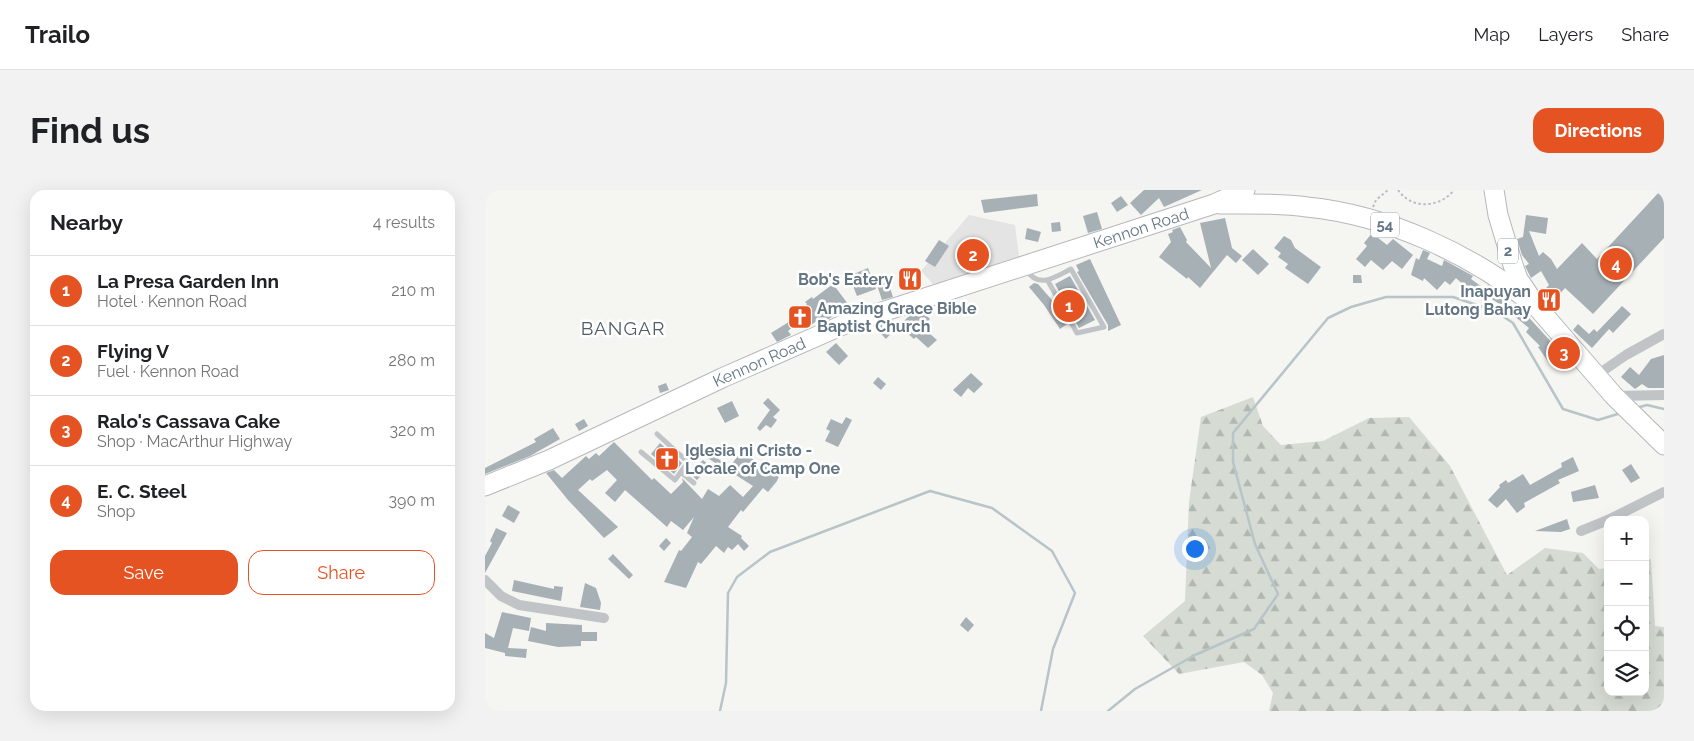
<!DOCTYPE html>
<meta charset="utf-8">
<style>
body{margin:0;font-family:Raleway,sans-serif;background:#f2f2f2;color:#202124}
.controls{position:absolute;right:15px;bottom:15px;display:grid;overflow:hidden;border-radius:10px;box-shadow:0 5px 20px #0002}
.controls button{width:45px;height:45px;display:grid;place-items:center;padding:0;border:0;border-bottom:1px solid #e0e0e0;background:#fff;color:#202124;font:25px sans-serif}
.you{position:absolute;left:709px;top:358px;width:18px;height:18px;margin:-12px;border:4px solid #fff;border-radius:50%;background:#1a73e8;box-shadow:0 0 0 8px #1a73e833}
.badge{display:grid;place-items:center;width:32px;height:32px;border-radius:50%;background:#e55322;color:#fff;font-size:16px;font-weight:700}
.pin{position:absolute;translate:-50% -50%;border:2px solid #fff;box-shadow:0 1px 5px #0006}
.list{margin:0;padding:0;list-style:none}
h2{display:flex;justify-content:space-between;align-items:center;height:65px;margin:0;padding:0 20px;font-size:21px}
h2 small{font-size:16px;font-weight:400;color:#757577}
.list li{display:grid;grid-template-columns:32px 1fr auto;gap:15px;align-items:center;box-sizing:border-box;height:70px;padding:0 20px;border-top:1px solid #e0e0e0}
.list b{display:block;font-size:19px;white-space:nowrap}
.list p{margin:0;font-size:16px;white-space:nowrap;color:#757577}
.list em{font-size:16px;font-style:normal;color:#757577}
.actions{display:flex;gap:10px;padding:15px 20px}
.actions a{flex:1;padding:11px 0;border:1px solid #e55322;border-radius:15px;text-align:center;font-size:18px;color:#e55322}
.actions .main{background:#e55322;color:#fff}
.icon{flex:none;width:28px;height:28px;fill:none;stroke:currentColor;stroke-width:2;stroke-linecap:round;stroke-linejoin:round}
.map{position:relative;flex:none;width:1179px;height:521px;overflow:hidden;border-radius:15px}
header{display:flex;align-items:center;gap:30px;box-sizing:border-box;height:70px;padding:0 25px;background:#fff;border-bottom:1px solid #e0e0e0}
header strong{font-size:24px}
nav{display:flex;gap:28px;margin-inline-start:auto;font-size:18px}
.intro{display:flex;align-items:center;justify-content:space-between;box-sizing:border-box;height:120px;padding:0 30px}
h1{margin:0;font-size:35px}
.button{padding:12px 22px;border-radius:15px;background:#e55322;color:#fff;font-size:18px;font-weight:700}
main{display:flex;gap:30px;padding:0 30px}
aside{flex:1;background:#fff;border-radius:15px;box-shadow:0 5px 20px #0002}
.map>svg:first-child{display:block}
.built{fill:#e3e4e3}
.forest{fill:url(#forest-firs)}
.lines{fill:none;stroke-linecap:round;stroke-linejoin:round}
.stream{stroke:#b8c4c8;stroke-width:2.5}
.building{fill:#a7b0b5}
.highway-casing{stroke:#b5b8bb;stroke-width:21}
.path{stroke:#babcbf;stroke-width:2;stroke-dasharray:2.5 2.5;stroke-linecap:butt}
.lane{stroke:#c0c4c7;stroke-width:5}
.street{stroke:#c0c4c7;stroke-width:10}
.highway{stroke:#fff;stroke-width:19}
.labels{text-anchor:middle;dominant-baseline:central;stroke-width:5;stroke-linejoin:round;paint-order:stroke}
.shield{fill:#fff;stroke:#929ea8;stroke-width:1}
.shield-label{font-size:15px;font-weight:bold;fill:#647583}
.street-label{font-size:16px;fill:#647583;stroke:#fff}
.poi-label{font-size:16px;font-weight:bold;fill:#647583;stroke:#fff;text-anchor:end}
.quarter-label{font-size:19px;letter-spacing:1px;fill:#525e68;stroke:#fff}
</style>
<header>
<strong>Trailo</strong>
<nav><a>Map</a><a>Layers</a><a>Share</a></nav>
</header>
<div class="intro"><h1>Find us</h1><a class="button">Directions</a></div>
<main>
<aside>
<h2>Nearby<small>4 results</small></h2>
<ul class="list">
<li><span class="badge">1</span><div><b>La Presa Garden Inn</b><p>Hotel · Kennon Road</p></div><em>210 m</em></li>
<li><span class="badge">2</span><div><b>Flying V</b><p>Fuel · Kennon Road</p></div><em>280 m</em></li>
<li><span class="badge">3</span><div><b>Ralo's Cassava Cake</b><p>Shop · MacArthur Highway</p></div><em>320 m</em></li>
<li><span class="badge">4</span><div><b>E. C. Steel</b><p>Shop</p></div><em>390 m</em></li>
</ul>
<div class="actions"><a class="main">Save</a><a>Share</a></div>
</aside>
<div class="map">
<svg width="1179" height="521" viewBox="0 0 1179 521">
<defs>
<pattern id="forest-firs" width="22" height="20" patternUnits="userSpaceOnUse" patternTransform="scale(1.25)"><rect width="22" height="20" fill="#d6dcd3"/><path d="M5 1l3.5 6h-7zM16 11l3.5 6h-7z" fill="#b1b7b1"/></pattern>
</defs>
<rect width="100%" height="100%" fill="#f5f5f2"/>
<path class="built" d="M 484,25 L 530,35 L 534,67 L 449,95 L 436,81 Z"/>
<path class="forest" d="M 768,207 L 778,236 L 796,255 L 838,251 L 884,228 L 924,227 L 965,276 L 1022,385 L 1060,358 L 1098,363 L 1114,379 L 1123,378 L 1123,502 L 1160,502 L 1160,370 L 1166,369 L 1170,436 L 1179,437 L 1179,521 L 784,521 L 788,503 L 777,485 L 759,472 L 694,484 L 658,446 L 700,411 L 704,312 L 716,227 Z"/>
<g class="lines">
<g class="stream">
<path d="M 1151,218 L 1162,215 L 1179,219"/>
<path d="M 235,521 L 241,493 L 243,403 L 252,387 L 285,362 L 445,301 L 507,318 L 567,361 L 590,403 L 568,459 L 556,521"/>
<path d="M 623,521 L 650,499 L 710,465 L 769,439 L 793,404 L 770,354 L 748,272 L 748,243 L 843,128 L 866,117 L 901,107 L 968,107 L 1010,121 L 1028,133 L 1078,219 L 1113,230 L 1136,223"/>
</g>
</g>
<g class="building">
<path d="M 659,0 L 717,0 L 679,17 L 674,8 L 656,25 L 645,13 Z"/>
<path d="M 1176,0 L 1179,0 L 1179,48 L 1108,124 L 1080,98 L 1066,114 L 1060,109 L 1064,105 L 1059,100 L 1064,95 L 1056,81 L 1046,88 L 1040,76 L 1044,74 L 1037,65 L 1032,49 L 1038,47 L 1041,25 L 1063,28 L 1061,44 L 1044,41 L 1054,66 L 1058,62 L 1066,69 L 1072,79 L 1097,53 L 1112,69 Z"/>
<path d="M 552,4 L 553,16 L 499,23 L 496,10 Z"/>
<path d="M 636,6 L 643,15 L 632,22 L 626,13 Z"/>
<path d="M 612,22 L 617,39 L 603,43 L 598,26 Z"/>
<path d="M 740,28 L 747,58 L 757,66 L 751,73 L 742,65 L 715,98 L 703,87 L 702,89 L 674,67 L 686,52 L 683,44 L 688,42 L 687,40 L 695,37 L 702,50 L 701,52 L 726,78 L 715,33 Z"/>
<path d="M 575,32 L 576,41 L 567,42 L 566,33 Z"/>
<path d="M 542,38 L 556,42 L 553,52 L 540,49 Z"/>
<path d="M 887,43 L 902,55 L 908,49 L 928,65 L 917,79 L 907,71 L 898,80 L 886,70 L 880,77 L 871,69 L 882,56 L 879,53 Z"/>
<path d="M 799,46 L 806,50 L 810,58 L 836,77 L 823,94 L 800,78 L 803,74 L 793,67 L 796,63 L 789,58 Z"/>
<path d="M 454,50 L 464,56 L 450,77 L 440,71 Z"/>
<path d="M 492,56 L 496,70 L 484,74 L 480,59 Z"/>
<path d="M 768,59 L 784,74 L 773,85 L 757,70 Z"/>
<path d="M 938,60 L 945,63 L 942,69 L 957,76 L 959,70 L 988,86 L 986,89 L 997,97 L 991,107 L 971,88 L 965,95 L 960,91 L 952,100 L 939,88 L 938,91 L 926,85 L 931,68 L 934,70 Z"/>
<path d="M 605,69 L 636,135 L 623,141 L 623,135 L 592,82 L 594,81 L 591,75 Z"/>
<path d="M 383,78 L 391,99 L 372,106 L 364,86 Z"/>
<path d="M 868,85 L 876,85 L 877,93 L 868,93 Z"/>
<path d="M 585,86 L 610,130 L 594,138 L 570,94 Z"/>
<path d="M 403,92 L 408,107 L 397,110 L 392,95 Z"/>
<path d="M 549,93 L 553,94 L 572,116 L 582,134 L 575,139 L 559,115 L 544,97 Z"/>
<path d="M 348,94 L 363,114 L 344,129 L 335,133 L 333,130 L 322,138 L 315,131 L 303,141 L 306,145 L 292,152 L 286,143 L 307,130 L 306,128 L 322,114 L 320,112 L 327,107 L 328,109 Z"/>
<path d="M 1003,95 L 1021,108 L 1016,115 L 996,102 Z"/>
<path d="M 1137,116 L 1146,124 L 1128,143 L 1124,139 L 1107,158 L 1088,140 L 1093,134 L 1104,144 L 1109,139 L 1112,142 Z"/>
<path d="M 1036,119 L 1080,167 L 1078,170 L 1071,164 L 1064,173 L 1053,157 L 1055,156 L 1041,142 L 1044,138 L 1029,126 Z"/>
<path d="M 437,121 L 445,129 L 437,137 L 452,150 L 443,158 L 431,147 L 429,149 L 414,136 L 425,125 Z"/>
<path d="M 404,132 L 411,138 L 401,149 L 391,139 L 395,135 Z"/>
<path d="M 351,153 L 363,166 L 354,175 L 341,162 Z"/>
<path d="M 1179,165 L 1179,198 L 1163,198 L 1157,194 L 1150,199 L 1136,187 L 1145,177 L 1154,185 L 1166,169 Z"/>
<path d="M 486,183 L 498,194 L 489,203 L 483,198 L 476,207 L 468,200 Z"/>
<path d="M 393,187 L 401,194 L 396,200 L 388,193 Z"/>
<path d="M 181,193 L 184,200 L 175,203 L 173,196 Z"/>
<path d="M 283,208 L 295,220 L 288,227 L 292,230 L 286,238 L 281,235 L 275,241 L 272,238 L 285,220 L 278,213 Z"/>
<path d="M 247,211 L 254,226 L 240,233 L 232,218 Z"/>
<path d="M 361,227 L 367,230 L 353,257 L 340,251 L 345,241 L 341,239 L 346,229 L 357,234 Z"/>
<path d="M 99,229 L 103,236 L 94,241 L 90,234 Z"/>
<path d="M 68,238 L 75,249 L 45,266 L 0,284 L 0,278 L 51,252 L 49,249 Z"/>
<path d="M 129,252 L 167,290 L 169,288 L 186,304 L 198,292 L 197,288 L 217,309 L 223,299 L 234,306 L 245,295 L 258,307 L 268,296 L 243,280 L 256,261 L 275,274 L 277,270 L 284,274 L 283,276 L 296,281 L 292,291 L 283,302 L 278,298 L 258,322 L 256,320 L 243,337 L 257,346 L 256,348 L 264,356 L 259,361 L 253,354 L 247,360 L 243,357 L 239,363 L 231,356 L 216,374 L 213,372 L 201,398 L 179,392 L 194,360 L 196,361 L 207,347 L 202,343 L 209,327 L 198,340 L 186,331 L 182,337 L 140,300 L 130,312 L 120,303 L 132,290 L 122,280 L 107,291 L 105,289 L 93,300 L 133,337 L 119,348 L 83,310 L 61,283 L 69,280 L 77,288 L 101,266 L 104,269 L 111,263 L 114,266 Z"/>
<path d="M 175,253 L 197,273 L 189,284 L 166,264 Z"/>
<path d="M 223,259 L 240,275 L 238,278 L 218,265 Z"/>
<path d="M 1088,267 L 1094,281 L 1073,290 L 1075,293 L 1039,313 L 1040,317 L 1032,323 L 1021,309 L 1012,318 L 1003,310 L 1015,297 L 1014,295 L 1021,290 L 1023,293 L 1038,284 L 1045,295 L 1077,277 L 1076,273 Z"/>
<path d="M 218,270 L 225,276 L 212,290 L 202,281 L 204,278 L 207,281 Z"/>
<path d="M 1146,274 L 1155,288 L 1146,293 L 1137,280 Z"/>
<path d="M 1110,295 L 1114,308 L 1088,312 L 1086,302 Z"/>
<path d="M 23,315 L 35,322 L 29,333 L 17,326 Z"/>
<path d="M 1082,329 L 1085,339 L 1076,342 L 1050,341 Z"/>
<path d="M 11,338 L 22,343 L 0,383 L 0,366 L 7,353 L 5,351 Z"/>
<path d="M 181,348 L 186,353 L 179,361 L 174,356 Z"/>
<path d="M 128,364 L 148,385 L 144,389 L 123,369 Z"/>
<path d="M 29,390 L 69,399 L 69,396 L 78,397 L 76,411 L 27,401 Z"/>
<path d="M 100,393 L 111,398 L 116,413 L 115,420 L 95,417 Z"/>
<path d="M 17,422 L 46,428 L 44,441 L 28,438 L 23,458 L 42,459 L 41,468 L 20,466 L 20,463 L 0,458 L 0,443 L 9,448 Z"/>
<path d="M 481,427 L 489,435 L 483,442 L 475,435 Z"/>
<path d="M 61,433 L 97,435 L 97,442 L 112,442 L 112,451 L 96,451 L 96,456 L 73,457 L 43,451 L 46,437 L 61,441 Z"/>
</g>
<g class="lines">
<defs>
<g id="highway">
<path d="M 1009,0 L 1013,25 L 1028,75 L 1033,89 L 1052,117 L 1129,206 L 1179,255"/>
<path d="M 735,14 C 764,14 794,13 822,17 C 903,25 989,65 1052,117"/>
<path id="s1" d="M 0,296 L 64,270 L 237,188 L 360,134 L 729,14 L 760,0"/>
</g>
</defs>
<use href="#highway" class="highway-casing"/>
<g class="path">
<path d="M 913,0 C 927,20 955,18 969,0"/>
<path d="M 888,17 L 891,10 L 903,0"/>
</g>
<g class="lane">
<path d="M 541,79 C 553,100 570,87 586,79 L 619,137 L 592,143 L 563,91"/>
<path d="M 156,262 L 190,290 L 203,272 L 172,244"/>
<path d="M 197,283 L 209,293"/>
</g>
<g class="street">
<path d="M 1112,185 L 1141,165 L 1179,144"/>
<path d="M 1129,206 L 1179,205"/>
<path d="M 1123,330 L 1179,302"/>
<path d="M 1096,341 L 1123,330"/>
<path d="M 0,390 L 16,406 L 34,415 L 119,428"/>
</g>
<use href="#highway" class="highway"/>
</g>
<defs>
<symbol id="restaurant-square" viewBox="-11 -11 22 22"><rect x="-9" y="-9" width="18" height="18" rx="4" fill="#e55322" stroke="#fff"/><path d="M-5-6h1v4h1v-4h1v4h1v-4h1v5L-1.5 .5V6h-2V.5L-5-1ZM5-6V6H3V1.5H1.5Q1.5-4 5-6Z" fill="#fff"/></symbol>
<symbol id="church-square" viewBox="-11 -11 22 22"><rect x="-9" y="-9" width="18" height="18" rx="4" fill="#e55322" stroke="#fff"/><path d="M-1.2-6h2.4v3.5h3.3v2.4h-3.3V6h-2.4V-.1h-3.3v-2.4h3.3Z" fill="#fff"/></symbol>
</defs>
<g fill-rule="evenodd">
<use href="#restaurant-square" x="411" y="75" width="28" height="28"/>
<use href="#restaurant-square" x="1050" y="96" width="28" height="28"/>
<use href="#church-square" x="301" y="113" width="28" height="28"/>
<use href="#church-square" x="168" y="255" width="28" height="28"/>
</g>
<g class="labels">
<g class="shield">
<rect x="886" y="22.5" width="28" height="25" rx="4"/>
<rect x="1013" y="48.5" width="20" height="25" rx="4"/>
</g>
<g class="shield-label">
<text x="900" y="35">54</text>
<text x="1023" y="61">2</text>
</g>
<g class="street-label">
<text stroke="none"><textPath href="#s1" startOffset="706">Kennon Road</textPath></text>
<text stroke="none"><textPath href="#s1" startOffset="301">Kennon Road</textPath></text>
</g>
<g class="poi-label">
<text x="408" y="89">Bob's Eatery</text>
<text x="1046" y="101">Inapuyan<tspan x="1046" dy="18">Lutong Bahay</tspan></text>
<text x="332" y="118" text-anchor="start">Amazing Grace Bible<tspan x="332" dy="18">Baptist Church</tspan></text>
<text x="200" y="260" text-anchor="start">Iglesia ni Cristo -<tspan x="200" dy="18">Locale of Camp One</tspan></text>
</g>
<g class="quarter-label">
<text x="138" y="138">BANGAR</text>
</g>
</g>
</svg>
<div class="controls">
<button>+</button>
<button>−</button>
<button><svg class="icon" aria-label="locate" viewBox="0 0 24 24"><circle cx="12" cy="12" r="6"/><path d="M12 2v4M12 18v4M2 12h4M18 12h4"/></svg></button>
<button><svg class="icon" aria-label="layers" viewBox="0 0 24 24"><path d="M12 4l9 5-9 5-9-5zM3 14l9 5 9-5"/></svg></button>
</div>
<div class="you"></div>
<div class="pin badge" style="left:584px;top:116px">1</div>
<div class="pin badge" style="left:488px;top:65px">2</div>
<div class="pin badge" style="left:1079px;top:163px">3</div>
<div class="pin badge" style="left:1131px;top:74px">4</div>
</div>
</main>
